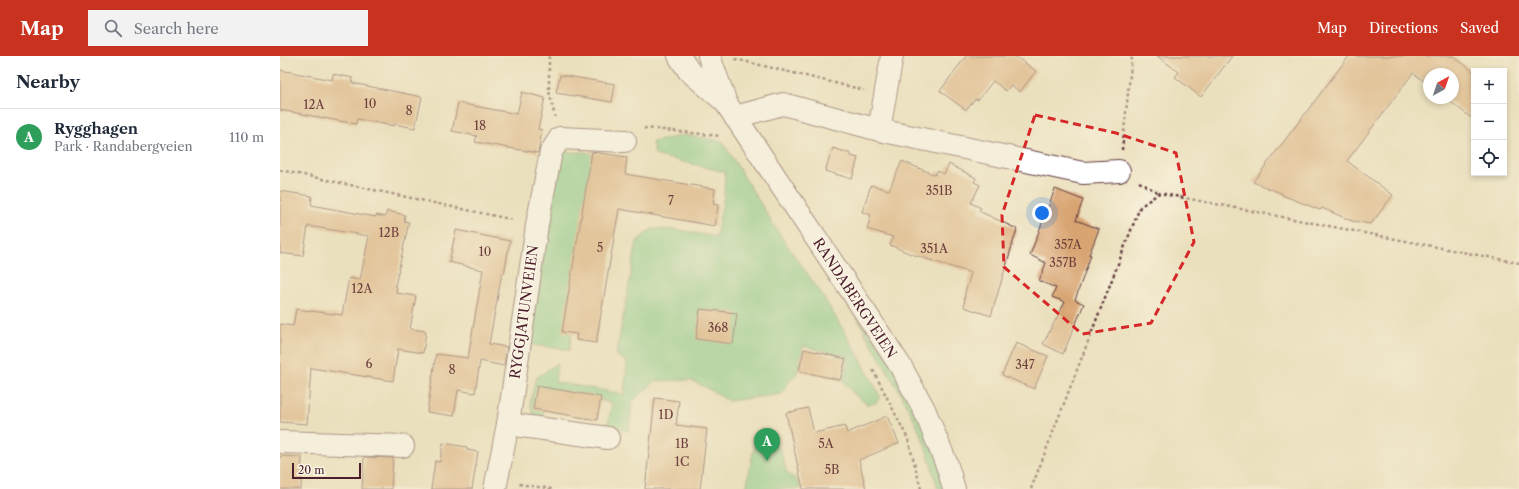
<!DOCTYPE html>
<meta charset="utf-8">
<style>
body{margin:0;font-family:"Libre Caslon Text",serif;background:#f2f2f3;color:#1f2937}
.controls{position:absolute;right:12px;top:12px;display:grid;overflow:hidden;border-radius:0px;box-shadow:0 2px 6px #0003}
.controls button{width:36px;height:36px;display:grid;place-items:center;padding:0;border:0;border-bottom:1px solid #e0e1e3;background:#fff;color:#1f2937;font:20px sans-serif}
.compass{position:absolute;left:1143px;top:12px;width:36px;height:36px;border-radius:50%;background:#fff;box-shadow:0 2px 6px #0003;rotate:40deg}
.scale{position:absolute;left:12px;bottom:10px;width:69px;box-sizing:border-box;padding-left:4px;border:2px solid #4a1f2b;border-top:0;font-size:11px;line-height:14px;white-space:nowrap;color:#4a1f2b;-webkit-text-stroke:3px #fcf5e5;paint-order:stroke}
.you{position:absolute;left:762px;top:157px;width:14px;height:14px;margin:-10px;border:3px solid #fff;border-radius:50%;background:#1a73e8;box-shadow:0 0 0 6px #1a73e833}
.badge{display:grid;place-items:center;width:26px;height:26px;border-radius:50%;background:#c8321e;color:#fff;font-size:13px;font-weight:700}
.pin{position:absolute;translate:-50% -33px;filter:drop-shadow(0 1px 2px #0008)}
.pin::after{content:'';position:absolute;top:21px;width:14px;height:12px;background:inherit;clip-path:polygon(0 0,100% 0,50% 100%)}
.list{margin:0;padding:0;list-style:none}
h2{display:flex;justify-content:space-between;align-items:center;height:52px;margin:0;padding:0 16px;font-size:17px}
h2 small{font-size:13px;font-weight:400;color:#747a83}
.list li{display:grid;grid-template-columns:26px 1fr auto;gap:12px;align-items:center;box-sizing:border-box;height:56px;padding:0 16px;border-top:1px solid #e0e1e3}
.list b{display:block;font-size:15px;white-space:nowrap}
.list p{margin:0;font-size:13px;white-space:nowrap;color:#747a83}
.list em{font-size:13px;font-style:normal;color:#747a83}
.icon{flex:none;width:22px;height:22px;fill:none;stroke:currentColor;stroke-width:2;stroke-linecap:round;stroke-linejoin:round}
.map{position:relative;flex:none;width:1239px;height:433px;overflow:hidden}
header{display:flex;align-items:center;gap:24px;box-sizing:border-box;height:56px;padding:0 20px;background:#c8321e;color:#fff}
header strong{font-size:19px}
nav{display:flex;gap:22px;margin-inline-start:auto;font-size:14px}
.search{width:280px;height:36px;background:#f2f2f3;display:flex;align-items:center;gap:10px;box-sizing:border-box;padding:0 14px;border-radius:0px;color:#747a83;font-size:15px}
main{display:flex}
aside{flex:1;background:#fff}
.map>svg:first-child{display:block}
.green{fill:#7fcb8a;stroke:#64755a}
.building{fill:#d8a472}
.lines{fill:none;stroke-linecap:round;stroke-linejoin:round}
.minor-casing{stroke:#623c41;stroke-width:24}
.major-casing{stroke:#623c41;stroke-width:24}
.path{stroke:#623c41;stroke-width:2.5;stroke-dasharray:3 3;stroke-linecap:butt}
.minor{stroke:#fff;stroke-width:22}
.major{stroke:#fff;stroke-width:22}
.marked{fill:none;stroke:#d62828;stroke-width:3;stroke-dasharray:8 5;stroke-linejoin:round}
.labels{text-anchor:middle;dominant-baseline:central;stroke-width:3;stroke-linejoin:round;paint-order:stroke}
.number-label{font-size:12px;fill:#6e403d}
.street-label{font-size:14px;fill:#4a1f2b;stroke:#fcf5e5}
</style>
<header>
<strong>Map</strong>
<div class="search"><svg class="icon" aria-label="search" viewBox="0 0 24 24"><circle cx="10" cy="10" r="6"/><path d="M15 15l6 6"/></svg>Search here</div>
<nav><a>Map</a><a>Directions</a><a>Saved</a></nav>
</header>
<main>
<aside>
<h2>Nearby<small></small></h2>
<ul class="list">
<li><span class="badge" style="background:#2e9e5b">A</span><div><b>Rygghagen</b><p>Park · Randabergveien</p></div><em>110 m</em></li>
</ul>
</aside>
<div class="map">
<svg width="1239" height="433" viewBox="0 0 1239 433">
<rect width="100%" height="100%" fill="#fcf5e5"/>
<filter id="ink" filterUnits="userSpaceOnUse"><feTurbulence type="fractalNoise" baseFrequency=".025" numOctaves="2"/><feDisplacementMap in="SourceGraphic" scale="8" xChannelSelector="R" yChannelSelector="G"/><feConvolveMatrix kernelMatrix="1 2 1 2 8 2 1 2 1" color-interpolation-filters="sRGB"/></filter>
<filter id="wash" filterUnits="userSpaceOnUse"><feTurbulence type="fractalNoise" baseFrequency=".012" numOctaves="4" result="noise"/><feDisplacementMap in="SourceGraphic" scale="16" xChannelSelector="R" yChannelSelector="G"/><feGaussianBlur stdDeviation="0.9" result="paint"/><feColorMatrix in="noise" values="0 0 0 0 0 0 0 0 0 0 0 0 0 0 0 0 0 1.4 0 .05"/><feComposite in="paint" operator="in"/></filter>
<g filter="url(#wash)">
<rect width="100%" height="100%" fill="#ebe0bd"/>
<g class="green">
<path d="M 405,79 L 442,85 L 500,179 L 541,237 L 579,300 L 600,340 L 597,346 L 588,349 L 574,338 L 563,325 L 568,301 L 523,290 L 517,317 L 508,327 L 502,338 L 449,345 L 425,331 L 410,324 L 375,325 L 352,346 L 349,375 L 327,372 L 332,347 L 269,334 L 262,363 L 254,362 L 250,347 L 256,322 L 277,307 L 275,326 L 344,338 L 347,306 L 336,299 L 357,185 L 372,173 L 400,174 L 436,181 L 444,140 L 445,116 L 375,99 L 372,86 Z"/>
<path d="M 271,96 L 305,96 L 323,102 L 289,294 L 239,287 Z"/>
<path d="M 576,260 L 618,314 L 672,433 L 658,433 C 652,413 647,392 638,372 C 620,333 596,298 576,260 Z"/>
<path d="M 486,379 L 500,393 L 507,417 L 517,424 L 521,433 L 466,433 L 475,386 Z"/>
</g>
<g id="blocks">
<g class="building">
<path d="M 686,0 L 735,0 L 756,15 L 740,36 L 731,29 L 726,35 L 713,25 L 698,44 L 695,43 L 686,54 L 660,35 Z"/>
<path d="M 877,0 L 952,0 L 921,41 L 895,21 L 899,16 Z"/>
<path d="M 1069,0 L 1173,0 L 1194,16 L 1194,64 L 1166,42 L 1173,42 L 1173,18 L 1149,18 L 1149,29 L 1133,17 L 1067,105 L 1113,139 L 1091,168 L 1072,165 L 1042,152 L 1040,154 L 1002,139 L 1003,138 L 973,126 Z"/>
<path d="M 0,14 L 52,24 L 53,18 L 73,22 L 72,27 L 142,41 L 135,72 L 114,68 L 114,70 L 77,63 L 76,68 L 0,54 Z"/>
<path d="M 280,19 L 335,28 L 332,46 L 276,37 Z"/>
<path d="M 242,36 L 265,42 L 258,73 L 262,74 L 258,97 L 195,86 L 197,80 L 172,75 L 178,47 L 237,58 Z"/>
<path d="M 553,92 L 571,98 L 571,100 L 578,102 L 572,123 L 545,115 Z"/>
<path d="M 312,96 L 347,101 L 345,118 L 435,133 L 433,148 L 438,149 L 435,170 L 339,153 L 316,287 L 296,284 L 297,278 L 282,276 Z"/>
<path d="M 622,105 L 655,119 L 657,115 L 664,118 L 669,108 L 696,122 L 694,126 L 700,129 L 691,147 L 701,152 L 699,155 L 737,173 L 711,260 L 684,251 L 685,237 L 691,217 L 631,198 L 610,189 L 613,181 L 587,173 L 591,159 L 582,156 L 591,129 L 609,134 Z"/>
<path d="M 775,133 L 803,144 L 796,164 L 819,173 L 809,199 L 811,199 L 795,244 L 804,248 L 783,298 L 763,288 L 785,246 L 772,241 L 776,232 L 759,225 L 766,207 L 750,199 Z"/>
<path d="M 0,135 L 32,140 L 31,149 L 96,161 L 96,159 L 105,161 L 107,155 L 125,159 L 124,165 L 129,166 L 115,230 L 117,231 L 116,237 L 136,240 L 130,273 L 146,275 L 143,297 L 118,293 L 113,325 L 31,312 L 27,368 L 0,366 L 0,268 L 13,270 L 16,253 L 62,259 L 69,222 L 80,224 L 89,180 L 28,170 L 23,200 L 0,197 Z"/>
<path d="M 176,174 L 230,185 L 224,218 L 222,217 L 209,288 L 227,291 L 224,310 L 200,305 L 195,337 L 178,334 L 174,360 L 147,356 L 156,298 L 188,302 L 203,214 L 169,206 Z"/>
<path d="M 420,253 L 457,257 L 453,288 L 416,283 Z"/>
<path d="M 736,287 L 768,300 L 754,333 L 722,319 Z"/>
<path d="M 524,293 L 566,303 L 560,324 L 519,315 Z"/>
<path d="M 257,330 L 321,341 L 317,364 L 253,353 Z"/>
<path d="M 375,342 L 399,345 L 396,369 L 427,373 L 420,433 L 365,433 Z"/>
<path d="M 528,352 L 534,377 L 565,370 L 567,377 L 607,360 L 619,387 L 579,404 L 586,433 L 523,433 L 506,357 Z"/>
<path d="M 163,387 L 187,391 L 187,394 L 198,396 L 192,433 L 151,433 L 155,405 L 160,406 Z"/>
<path d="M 0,400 L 22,401 L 21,433 L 0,433 Z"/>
<path d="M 84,401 L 113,402 L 111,433 L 82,433 Z"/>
</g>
</g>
</g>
<g filter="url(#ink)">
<use href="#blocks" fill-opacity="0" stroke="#623c41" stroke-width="1"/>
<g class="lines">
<defs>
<g id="minor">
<path d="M 455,61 L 503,48 L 599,74 L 803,117 L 839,115"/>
<path d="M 599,74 L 612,0"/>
<path d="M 228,368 L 328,382"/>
<path d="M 0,386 L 123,390"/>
<path d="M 215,433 L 228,368 L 257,169 L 271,96 L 280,82 L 345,85"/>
</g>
<g id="major">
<path d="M 399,0 L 409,15 L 444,45"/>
<path d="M 429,0 L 446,47 L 574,239 L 621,311 L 644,353 L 667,409 L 674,433"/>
</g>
</defs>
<use href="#minor" class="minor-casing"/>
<use href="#major" class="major-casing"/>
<g class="path">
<path d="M 269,0 L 269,35 L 275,61"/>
<path d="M 455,3 L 584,34"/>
<path d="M 364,73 L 366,72 L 440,80"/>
<path d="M 842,94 L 852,0"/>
<path d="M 0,114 L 234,164"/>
<path d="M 859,126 L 879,137"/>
<path d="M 593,314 L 628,383 L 641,433"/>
<path d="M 239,428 L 272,433"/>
<path d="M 751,433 L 860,151 L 879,137 L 1239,207"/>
</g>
<use href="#minor" class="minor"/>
<use href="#major" class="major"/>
</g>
</g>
<path d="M0 0H1239V433H0ZM 755,59 L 836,77 L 896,97 L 914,186 L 871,267 L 802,278 L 724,211 L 722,159 Z" fill="#ebe0bd" fill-opacity=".55" fill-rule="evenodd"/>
<path class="marked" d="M 755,59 L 836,77 L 896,97 L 914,186 L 871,267 L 802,278 L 724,211 L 722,159 Z"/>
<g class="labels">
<g class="number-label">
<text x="90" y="47">10</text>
<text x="34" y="48">12A</text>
<text x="129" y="54">8</text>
<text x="200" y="69">18</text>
<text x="659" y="134">351B</text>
<text x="391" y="144">7</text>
<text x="109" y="176">12B</text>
<text x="788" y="188">357A</text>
<text x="320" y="191">5</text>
<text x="654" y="192">351A</text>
<text x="205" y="195">10</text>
<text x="783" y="206">357B</text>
<text x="82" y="232">12A</text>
<text x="438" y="271">368</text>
<text x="89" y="307">6</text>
<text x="745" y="308">347</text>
<text x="172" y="313">8</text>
<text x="386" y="358">1D</text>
<text x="402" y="387">1B</text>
<text x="546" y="387">5A</text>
<text x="402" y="405">1C</text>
<text x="552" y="413">5B</text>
</g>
<g class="street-label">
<text transform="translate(575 242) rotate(57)">RANDABERGVEIEN</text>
<text transform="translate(244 256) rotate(-82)">RYGGJATUNVEIEN</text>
</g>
</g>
</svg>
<div class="controls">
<button>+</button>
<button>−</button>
<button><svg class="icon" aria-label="locate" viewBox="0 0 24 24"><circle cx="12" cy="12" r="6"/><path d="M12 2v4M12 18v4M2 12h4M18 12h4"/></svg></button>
</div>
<svg class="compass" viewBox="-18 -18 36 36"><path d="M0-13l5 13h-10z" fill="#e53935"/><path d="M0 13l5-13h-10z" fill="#747a83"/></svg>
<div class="scale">20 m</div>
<div class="you"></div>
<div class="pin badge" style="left:487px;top:405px;background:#2e9e5b">A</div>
</div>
</main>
